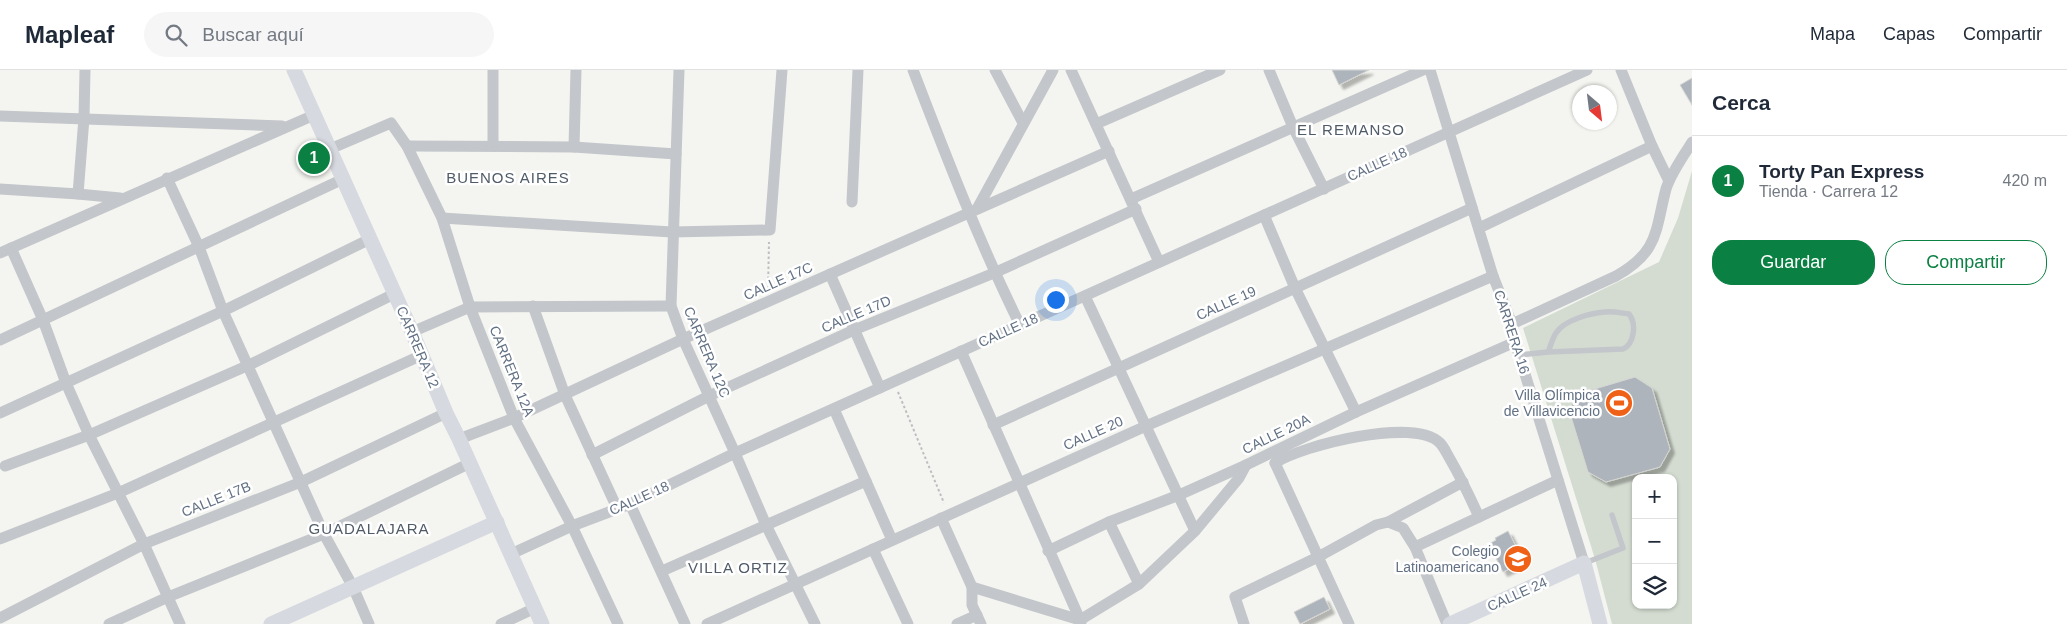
<!DOCTYPE html>
<html lang="es">
<meta charset="utf-8">
<style>
body{margin:0;font-family:Helvetica,sans-serif;background:#f6f6f7;color:#1f2937}
.controls{position:absolute;right:15px;bottom:15px;display:grid;overflow:hidden;border-radius:10px;box-shadow:0 1px 4px #0004}
.controls button{width:45px;height:45px;display:grid;place-items:center;padding:0;border:0;border-bottom:1px solid #e0e1e3;background:#fff;color:#1f2937;font:25px sans-serif}
.compass{position:absolute;left:1572px;top:15px;width:45px;height:45px;border-radius:50%;background:#fff;box-shadow:0 1px 4px #0004;rotate:152deg}
.you{position:absolute;left:1055px;top:229px;width:18px;height:18px;margin:-12px;border:4px solid #fff;border-radius:50%;background:#1a73e8;box-shadow:0 0 0 8px #1a73e833}
.badge{display:grid;place-items:center;width:32px;height:32px;border-radius:50%;background:#0b8043;color:#fff;font-size:16px;font-weight:700}
.pin{position:absolute;translate:-50% -50%;border:2px solid #fff;box-shadow:0 1px 5px #0006}
.list{margin:0;padding:0;list-style:none}
h2{display:flex;justify-content:space-between;align-items:center;height:65px;margin:0;padding:0 20px;font-size:21px}
h2 small{font-size:16px;font-weight:400;color:#747a83}
.list li{display:grid;grid-template-columns:32px 1fr auto;gap:15px;align-items:center;box-sizing:border-box;height:90px;padding:0 20px;border-top:1px solid #e0e1e3}
.list b{display:block;font-size:19px;white-space:nowrap}
.list p{margin:0;font-size:16px;white-space:nowrap;color:#747a83}
.list em{font-size:16px;font-style:normal;color:#747a83}
.actions{display:flex;gap:10px;padding:15px 20px}
.actions a{flex:1;padding:11px 0;border:1px solid #0b8043;border-radius:20px;text-align:center;font-size:18px;color:#0b8043}
.actions .main{background:#0b8043;color:#fff}
.icon{flex:none;width:28px;height:28px;fill:none;stroke:currentColor;stroke-width:2;stroke-linecap:round;stroke-linejoin:round}
.map{position:relative;flex:none;width:1692px;height:554px;overflow:hidden}
header{display:flex;align-items:center;gap:30px;box-sizing:border-box;height:70px;padding:0 25px;background:#fff;border-bottom:1px solid #e0e1e3}
header strong{font-size:24px}
nav{display:flex;gap:28px;margin-inline-start:auto;font-size:18px}
.search{width:350px;height:45px;background:#f6f6f7;display:flex;align-items:center;gap:12px;box-sizing:border-box;padding:0 18px;border-radius:28px;color:#747a83;font-size:19px}
main{display:flex}
aside{flex:1;background:#fff}
.map>svg:first-child{display:block}
.green{fill:#d4dcd1;fill-rule:evenodd}
.building{fill:#aeb4bb;stroke:#d5d6d3;filter:url(#shadow)}
.lines{fill:none;stroke-linecap:round;stroke-linejoin:round}
.path{stroke:#bdbec1;stroke-width:2;stroke-dasharray:2.5 2.5;stroke-linecap:butt}
.lane{stroke:#c3c6ca;stroke-width:5.5}
.street{stroke:#c3c6ca;stroke-width:11}
.secondary{stroke:#d6d9df;stroke-width:15}
.labels{text-anchor:middle;dominant-baseline:central;stroke-width:5;stroke-linejoin:round;paint-order:stroke}
.street-label{font-size:14px;fill:#617083;stroke:#fff}
.poi-label{font-size:14px;fill:#617083;stroke:#fff;text-anchor:end}
.neighbourhood-label{font-size:15px;letter-spacing:1px;fill:#505b68;stroke:#fff}
</style>
<header>
<strong>Mapleaf</strong>
<div class="search"><svg class="icon" aria-label="search" viewBox="0 0 24 24"><circle cx="10" cy="10" r="6"/><path d="M15 15l6 6"/></svg>Buscar aquí</div>
<nav><a>Mapa</a><a>Capas</a><a>Compartir</a></nav>
</header>
<main>
<div class="map">
<svg width="1692" height="554" viewBox="0 0 1692 554">
<defs>
<filter id="shadow"><feDropShadow dx="4.5" dy="4.5" stdDeviation="1" flood-color="#0004"/></filter>
</defs>
<rect width="100%" height="100%" fill="#f4f5f0"/>
<path class="green" d="M 1692,101 L 1692,554 L 1612,554 L 1595,489 L 1523,258 L 1659,192 L 1678,148 ZM 1636,408 L 1673,408 L 1673,535 L 1636,535 Z"/>
<g class="building">
<path d="M 1332,0 L 1369,0 L 1339,15 Z"/>
<path d="M 1692,8 L 1692,35 L 1680,15 Z"/>
<path d="M 1635,307 L 1652,318 L 1670,379 L 1660,397 L 1606,412 L 1588,402 L 1569,340 L 1578,324 Z"/>
<path d="M 1508,461 L 1524,492 L 1503,502 L 1489,474 L 1496,470 L 1495,468 Z"/>
<path d="M 1324,527 L 1330,539 L 1300,554 L 1294,542 Z"/>
</g>
<g class="lines">
<g class="path">
<path d="M 768,219 L 769,172"/>
<path d="M 898,322 L 944,433"/>
</g>
<g class="lane">
<path d="M 1519,285 L 1548,282 L 1623,279 C 1634,274 1637,254 1629,244 C 1621,243 1613,241 1605,242 C 1591,243 1564,250 1556,263 C 1552,269 1551,276 1548,282"/>
<path d="M 1585,493 L 1623,478 L 1612,445"/>
</g>
<g class="street">
<path d="M 679,0 L 671,236 L 683,269 L 735,383 L 766,455 L 815,554"/>
<path d="M 913,0 C 946,86 979,172 1020,255"/>
<path d="M 995,0 L 1023,53"/>
<path d="M 1071,0 L 1159,192"/>
<path d="M 1269,0 L 1293,57 L 1324,119"/>
<path d="M 1430,0 L 1493,206 L 1512,254 L 1515,272 L 1584,493"/>
<path d="M 1621,0 L 1652,76 L 1669,111"/>
<path d="M 0,46 L 282,56"/>
<path d="M 1096,54 L 1220,0"/>
<path d="M 407,76 L 574,77 L 676,84"/>
<path d="M 493,76 L 493,0"/>
<path d="M 574,77 L 576,0"/>
<path d="M 330,79 L 391,53 L 407,76 L 442,148 L 470,237 L 514,348 L 572,456 L 618,554"/>
<path d="M 167,108 L 199,177 L 223,241 L 324,464 L 353,517 L 369,554"/>
<path d="M 0,119 L 78,124 L 120,128"/>
<path d="M 78,124 L 84,48 L 85,0"/>
<path d="M 1131,129 L 1423,0"/>
<path d="M 852,132 L 858,0"/>
<path d="M 977,139 L 1053,0"/>
<path d="M 1264,145 L 1295,218 L 1356,342"/>
<path d="M 442,148 L 672,162 L 770,160 L 782,0"/>
<path d="M 1479,158 L 1652,76"/>
<path d="M 11,178 L 43,250 L 66,313 L 89,365 L 144,474 L 180,554"/>
<path d="M 0,183 L 314,45"/>
<path d="M 830,204 L 880,318"/>
<path d="M 1085,226 L 1195,461"/>
<path d="M 533,236 L 565,325 L 617,438"/>
<path d="M 1512,254 L 1616,206 C 1659,182 1655,161 1666,119 C 1671,103 1683,87 1692,72"/>
<path d="M 412,262 L 470,237 L 671,236"/>
<path d="M 0,270 L 343,109"/>
<path d="M 961,281 L 1081,552"/>
<path d="M 834,339 L 892,470"/>
<path d="M 0,343 L 223,241 L 370,169"/>
<path d="M 993,355 L 1472,138"/>
<path d="M 459,369 L 514,348 L 683,269 L 1109,81"/>
<path d="M 592,385 L 709,326 L 854,260 L 994,203 L 1136,139"/>
<path d="M 1275,393 C 1303,375 1414,347 1440,373 C 1444,377 1447,384 1450,389 C 1461,408 1470,427 1479,447"/>
<path d="M 1275,393 L 1349,554"/>
<path d="M 5,396 L 89,365 L 249,295 L 394,224"/>
<path d="M 630,434 L 685,554"/>
<path d="M 941,448 L 972,517 L 972,535 L 981,554"/>
<path d="M 1109,452 L 1139,514"/>
<path d="M 1388,452 L 1403,458 L 1415,477 L 1447,554"/>
<path d="M 0,469 L 118,423 L 422,285"/>
<path d="M 1415,477 L 1558,410"/>
<path d="M 873,479 L 908,554"/>
<path d="M 1048,481 L 1109,452 L 1179,425 L 1246,395 L 1356,342 L 1515,272"/>
<path d="M 511,484 L 572,456 L 630,434 L 735,383 L 1587,0"/>
<path d="M 662,501 L 866,411"/>
<path d="M 972,517 L 1080,550 L 1139,514 L 1195,461 L 1239,408 L 1246,395"/>
<path d="M 0,548 L 144,474 L 301,412 L 446,343"/>
<path d="M 109,554 L 168,527 L 324,464 L 470,393"/>
<path d="M 501,554 L 535,538"/>
<path d="M 707,554 L 1146,356 L 1493,206"/>
<path d="M 957,554 L 977,545"/>
<path d="M 1244,554 L 1235,527 L 1318,487 L 1376,455 L 1388,452 L 1463,412"/>
</g>
<g class="secondary">
<path d="M 294,0 L 412,262 L 446,343 L 459,369 L 542,554"/>
<path d="M 271,554 L 497,452"/>
<path d="M 1450,554 L 1584,493 L 1600,554"/>
</g>
</g>
<defs>
<symbol id="stadium-disc" viewBox="-11 -11 22 22"><circle r="9.5" fill="#ef6116" stroke="#fff"/><path d="M0-5a6.5 5 0 1 0 0 10a6.5 5 0 1 0 0-10ZM-3.5-1.8h7v3.6h-7Z" fill="#fff"/></symbol>
<symbol id="school-disc" viewBox="-11 -11 22 22"><circle r="9.5" fill="#ef6116" stroke="#fff"/><path d="M0-5L7-2L0 1L-7-2ZM-4 1L0 2.5L4 1V4Q0 6-4 4Z" fill="#fff"/></symbol>
</defs>
<g fill-rule="evenodd">
<use href="#stadium-disc" x="1603" y="317" width="32" height="32"/>
<use href="#school-disc" x="1502" y="473" width="32" height="32"/>
</g>
<g class="labels">
<g class="street-label">
<text transform="translate(1377 94) rotate(-24)">CALLE 18</text>
<text transform="translate(778 211) rotate(-24)">CALLE 17C</text>
<text transform="translate(1226 233) rotate(-24)">CALLE 19</text>
<text transform="translate(856 244) rotate(-23)">CALLE 17D</text>
<text transform="translate(1008 260) rotate(-24)">CALLE 18</text>
<text transform="translate(1512 262) rotate(72)">CARRERA 16</text>
<text transform="translate(418 277) rotate(67)">CARRERA 12</text>
<text transform="translate(707 282) rotate(67)">CARRERA 12C</text>
<text transform="translate(512 301) rotate(68)">CARRERA 12A</text>
<text transform="translate(1093 363) rotate(-24)">CALLE 20</text>
<text transform="translate(1276 364) rotate(-26)">CALLE 20A</text>
<text transform="translate(639 428) rotate(-24)">CALLE 18</text>
<text transform="translate(216 429) rotate(-22)">CALLE 17B</text>
<text transform="translate(1517 524) rotate(-24)">CALLE 24</text>
</g>
<g class="poi-label">
<text x="1600" y="325">Villa Olímpica<tspan x="1600" dy="16">de Villavicencio</tspan></text>
<text x="1499" y="481">Colegio<tspan x="1499" dy="16">Latinoamericano</tspan></text>
</g>
<g class="neighbourhood-label">
<text x="1351" y="59">EL REMANSO</text>
<text x="508" y="107">BUENOS AIRES</text>
<text x="369" y="458">GUADALAJARA</text>
<text x="738" y="497">VILLA ORTIZ</text>
</g>
</g>
</svg>
<div class="controls">
<button>+</button>
<button>−</button>
<button><svg class="icon" aria-label="layers" viewBox="0 0 24 24"><path d="M12 4l9 5-9 5-9-5zM3 14l9 5 9-5"/></svg></button>
</div>
<svg class="compass" viewBox="-18 -18 36 36"><path d="M0-13l5 13h-10z" fill="#e53935"/><path d="M0 13l5-13h-10z" fill="#747a83"/></svg>
<div class="you"></div>
<div class="pin badge" style="left:314px;top:88px">1</div>
</div>
<aside>
<h2>Cerca<small></small></h2>
<ul class="list">
<li><span class="badge">1</span><div><b>Torty Pan Express</b><p>Tienda · Carrera 12</p></div><em>420 m</em></li>
</ul>
<div class="actions"><a class="main">Guardar</a><a>Compartir</a></div>
</aside>
</main>
